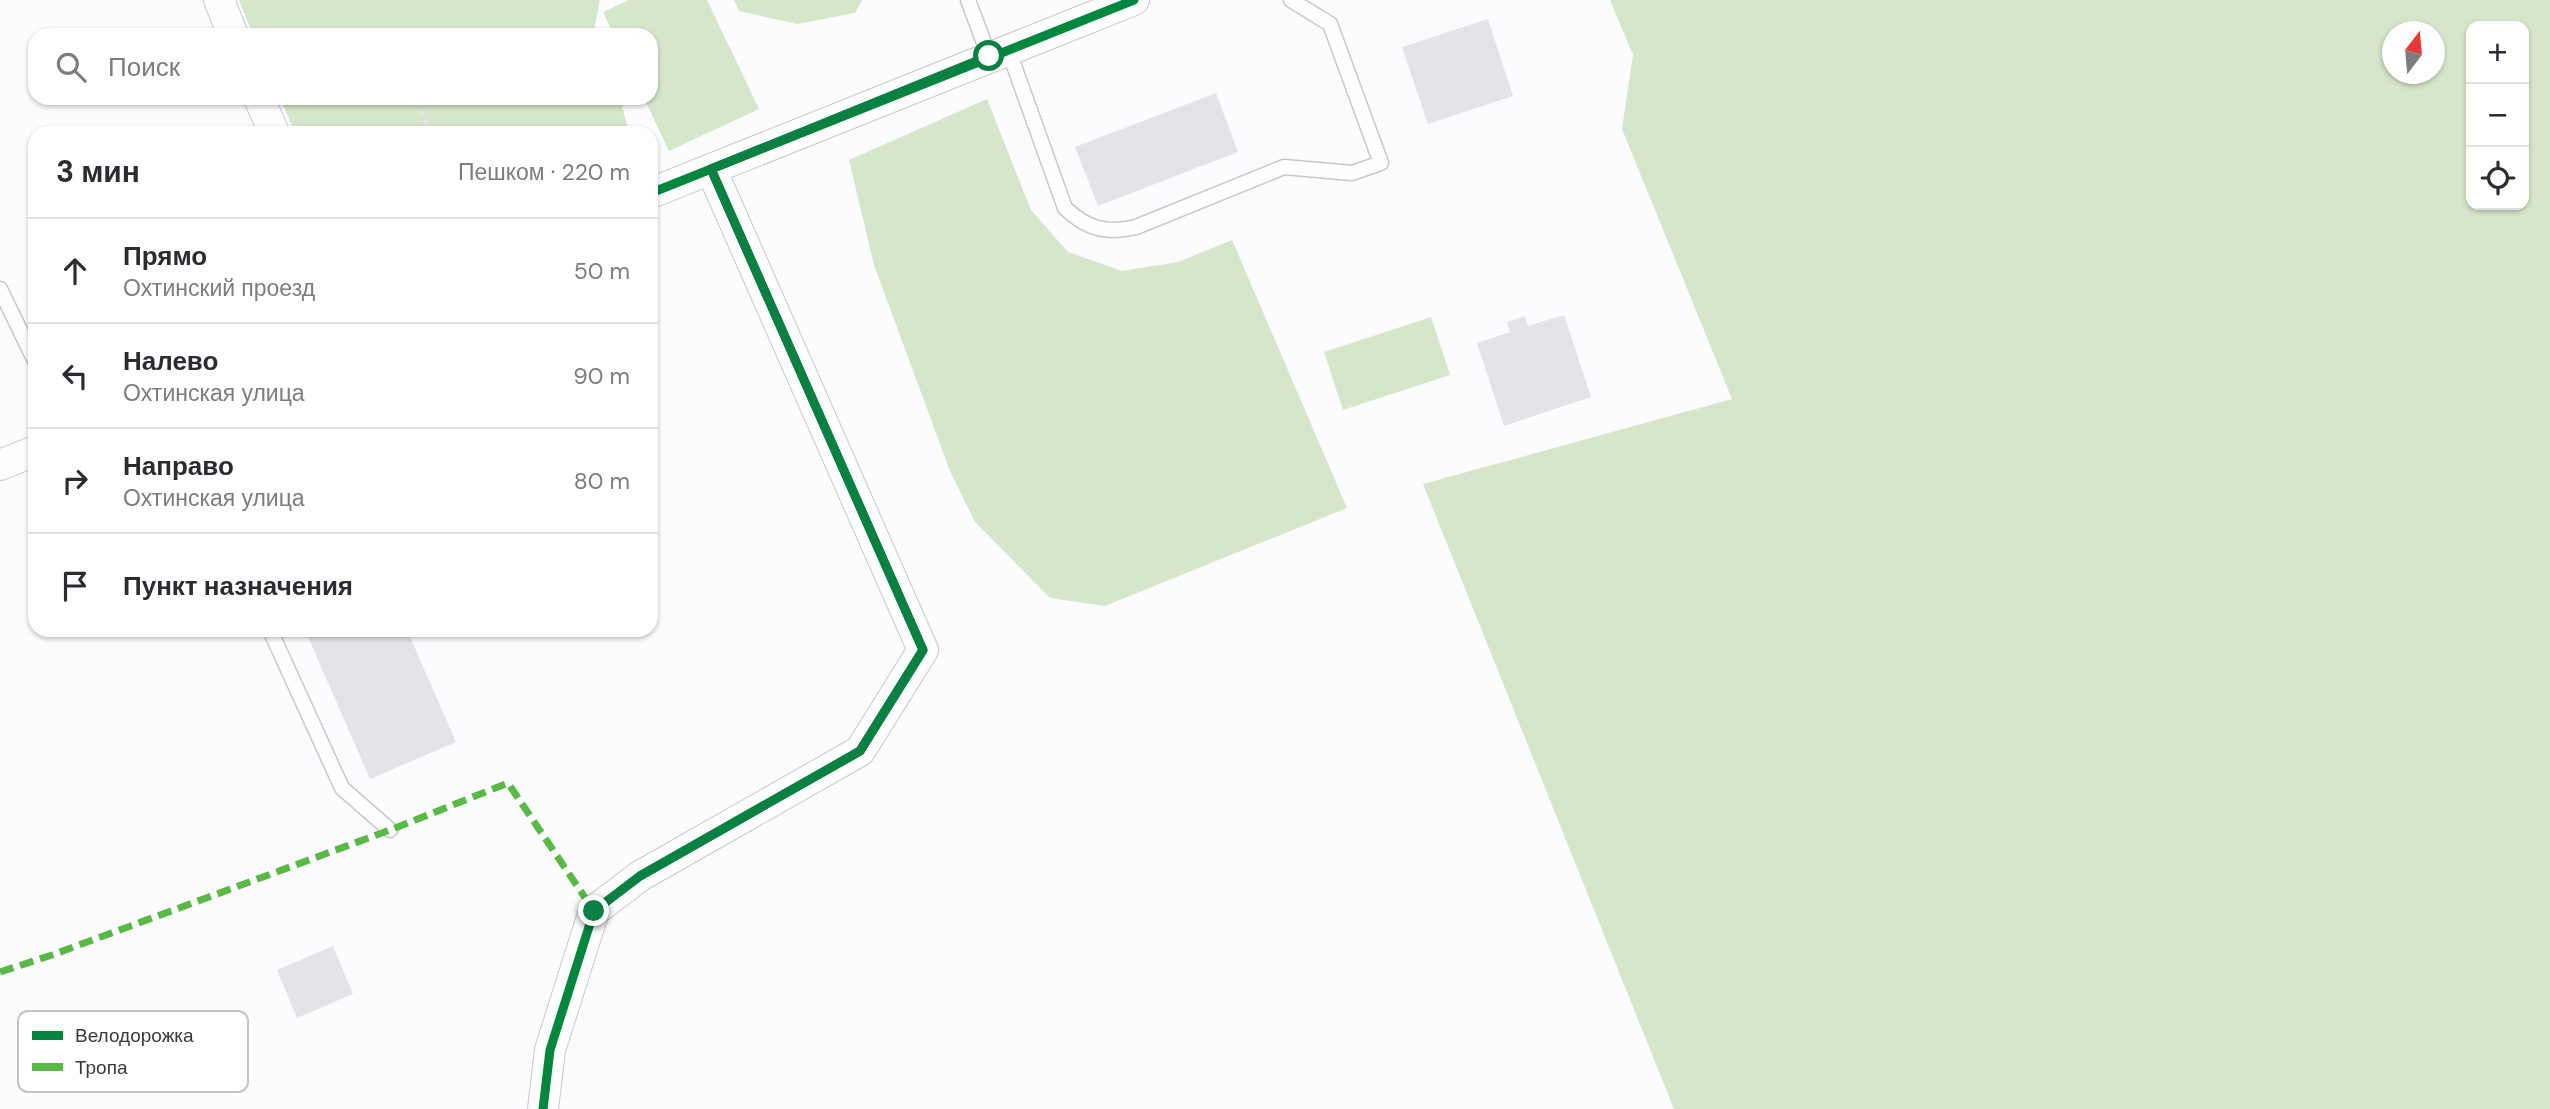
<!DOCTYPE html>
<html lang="ru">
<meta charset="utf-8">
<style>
body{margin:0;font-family:"DM Sans",sans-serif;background:#f7f7f7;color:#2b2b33}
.controls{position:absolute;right:21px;top:21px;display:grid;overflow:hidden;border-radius:14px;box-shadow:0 2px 5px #0004}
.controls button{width:63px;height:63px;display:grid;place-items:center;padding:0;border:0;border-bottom:2px solid #e1e1e2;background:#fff;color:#2b2b33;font:35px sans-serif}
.compass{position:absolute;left:2382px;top:21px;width:63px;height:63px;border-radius:50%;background:#fff;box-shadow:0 2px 5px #0004;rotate:16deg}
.stop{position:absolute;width:21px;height:21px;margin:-16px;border:5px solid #0b8043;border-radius:50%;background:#fff}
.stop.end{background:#0b8043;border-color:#fff;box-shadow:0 2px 7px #0008}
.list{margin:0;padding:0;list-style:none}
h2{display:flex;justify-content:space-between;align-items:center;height:91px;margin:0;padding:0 28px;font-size:30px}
h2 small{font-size:23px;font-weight:400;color:#7c7c81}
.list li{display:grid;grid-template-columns:46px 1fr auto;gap:21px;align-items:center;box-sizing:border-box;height:105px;padding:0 28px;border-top:2px solid #e1e1e2}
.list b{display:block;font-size:26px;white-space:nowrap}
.list p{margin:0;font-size:23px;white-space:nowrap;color:#7c7c81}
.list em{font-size:23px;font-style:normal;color:#7c7c81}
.icon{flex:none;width:38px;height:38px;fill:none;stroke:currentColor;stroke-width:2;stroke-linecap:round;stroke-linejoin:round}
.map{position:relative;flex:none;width:2550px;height:1109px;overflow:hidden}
.search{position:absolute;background:#fff;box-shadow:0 2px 5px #0004;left:28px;top:28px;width:630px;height:77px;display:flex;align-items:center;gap:18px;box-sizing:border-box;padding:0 24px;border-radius:21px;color:#7c7c81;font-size:26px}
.panel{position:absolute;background:#fff;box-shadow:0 2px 5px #0004;left:28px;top:126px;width:630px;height:511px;border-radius:21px}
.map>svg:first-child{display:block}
.green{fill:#d6e6ca;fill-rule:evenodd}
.building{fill:#e5e3e9}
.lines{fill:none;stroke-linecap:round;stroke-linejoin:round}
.service-casing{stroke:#c9c7cc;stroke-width:17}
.minor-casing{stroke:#c9c7cc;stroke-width:32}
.path{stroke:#e3e3e4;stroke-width:4.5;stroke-dasharray:7 3.5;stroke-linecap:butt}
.service{stroke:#fffeff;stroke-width:14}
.minor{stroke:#fffeff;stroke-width:30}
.quiet{stroke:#58b947;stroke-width:7;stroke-dasharray:14 7;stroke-linecap:butt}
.cycleway-casing{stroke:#fff;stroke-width:13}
.cycleway{stroke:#00873e;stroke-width:9}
.route{stroke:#0b8043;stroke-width:9}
.key{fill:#fff;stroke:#c4c3c6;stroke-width:2}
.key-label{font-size:19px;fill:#3b3741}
</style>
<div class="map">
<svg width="2550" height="1109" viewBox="0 0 2550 1109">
<rect width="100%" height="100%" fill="#fcfbfe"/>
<g class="green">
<path d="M 239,0 L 600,0 L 593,35 L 253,35 Z"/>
<path d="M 629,0 L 707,0 L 759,109 L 669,151 L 644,98 L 651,98 L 651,35 L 614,35 L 603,12 Z"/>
<path d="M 734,0 L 862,0 L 855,13 L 797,24 L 739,11 Z"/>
<path d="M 1610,0 L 2550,0 L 2550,1109 L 1674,1109 L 1423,484 L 1732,399 L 1622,129 L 1633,55 ZM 2524,26 L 2524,205 L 2471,205 L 2471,26 ZM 2392,32 L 2434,32 L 2434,74 L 2392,74 Z"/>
<path d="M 280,98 L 620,98 L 629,133 L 295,133 Z"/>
<path d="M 987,99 L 1031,210 L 1068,252 L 1122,271 L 1178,262 L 1232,240 L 1347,508 L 1105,606 L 1050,598 L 975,522 L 950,471 L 874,265 L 849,160 Z"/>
<path d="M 1431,317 L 1450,375 L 1343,410 L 1324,352 Z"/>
</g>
<g class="building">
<path d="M 1488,19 L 1513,96 L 1428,124 L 1402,47 Z"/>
<path d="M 1216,93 L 1238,152 L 1098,206 L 1075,147 Z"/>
<path d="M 1564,315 L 1591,397 L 1504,426 L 1477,343 L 1510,332 L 1507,322 L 1525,316 L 1528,326 Z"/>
<path d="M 305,630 L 407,630 L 456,742 L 370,779 Z"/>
<path d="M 333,946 L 353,994 L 297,1018 L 277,970 Z"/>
</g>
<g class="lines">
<defs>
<g id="service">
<path d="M 968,0 L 989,56"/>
<path d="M 1008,49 L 1065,208 C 1087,229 1106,234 1136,227 L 1284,167 L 1352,173 L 1381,163 L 1330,24 L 1291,0"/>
<path d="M 0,289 L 35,361"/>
<path d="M 270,630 L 342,788 L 390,830"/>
</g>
<g id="minor">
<path d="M 219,0 L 233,35"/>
<path d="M 259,98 L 274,133"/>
<path d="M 651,193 L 1134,0"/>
<path d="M 0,465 L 35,451"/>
<path d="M 543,1109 L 550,1050 L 594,911 L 640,876 L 860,751 L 923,650 L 711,169"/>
</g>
</defs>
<use href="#service" class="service-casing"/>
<use href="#minor" class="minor-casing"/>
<path class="path" d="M 420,110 L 431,133"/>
<use href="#service" class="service"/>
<use href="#minor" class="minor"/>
<path class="quiet" d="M 0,972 L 52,955 L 390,830 L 508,783 L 594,911"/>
<defs>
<g id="cycleway">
<path d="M 651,193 L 1134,0"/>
<path d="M 543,1109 L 550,1050 L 594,911 L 640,876 L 860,751 L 923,650 L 711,169"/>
</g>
</defs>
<use href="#cycleway" class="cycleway-casing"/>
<use href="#cycleway" class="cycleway"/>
</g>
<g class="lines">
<path class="route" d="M 594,911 L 640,876 L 860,751 L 923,650 L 711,169 L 989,56"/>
</g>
<rect x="18" y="1011" width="230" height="81" rx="10" class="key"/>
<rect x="32" y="1031" width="31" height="9" fill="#00873e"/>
<rect x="32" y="1063" width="31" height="8" fill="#58b947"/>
<g class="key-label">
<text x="75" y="1042">Велодорожка</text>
<text x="75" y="1074">Тропа</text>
</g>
</svg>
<div class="controls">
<button>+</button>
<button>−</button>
<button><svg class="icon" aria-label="locate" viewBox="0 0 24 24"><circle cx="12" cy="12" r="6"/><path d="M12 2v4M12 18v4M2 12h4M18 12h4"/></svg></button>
</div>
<svg class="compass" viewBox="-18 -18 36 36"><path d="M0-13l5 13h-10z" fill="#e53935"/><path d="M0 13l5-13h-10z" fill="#7c7c81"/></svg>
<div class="stop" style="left:989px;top:56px"></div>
<div class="stop end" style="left:594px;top:911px"></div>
<div class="search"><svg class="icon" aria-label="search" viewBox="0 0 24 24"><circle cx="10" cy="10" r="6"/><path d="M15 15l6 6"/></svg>Поиск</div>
<section class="panel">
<h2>3 мин<small>Пешком · 220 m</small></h2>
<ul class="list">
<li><svg class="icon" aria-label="ahead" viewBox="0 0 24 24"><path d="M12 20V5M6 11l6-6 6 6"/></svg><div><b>Прямо</b><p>Охтинский проезд</p></div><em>50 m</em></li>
<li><svg class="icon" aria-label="left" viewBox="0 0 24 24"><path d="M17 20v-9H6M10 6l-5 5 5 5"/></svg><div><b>Налево</b><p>Охтинская улица</p></div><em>90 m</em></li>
<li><svg class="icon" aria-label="right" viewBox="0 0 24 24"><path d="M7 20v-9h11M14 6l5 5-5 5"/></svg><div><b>Направо</b><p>Охтинская улица</p></div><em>80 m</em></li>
<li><svg class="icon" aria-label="arrive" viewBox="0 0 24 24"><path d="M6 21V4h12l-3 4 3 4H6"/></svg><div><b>Пункт назначения</b></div></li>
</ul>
</section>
</div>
